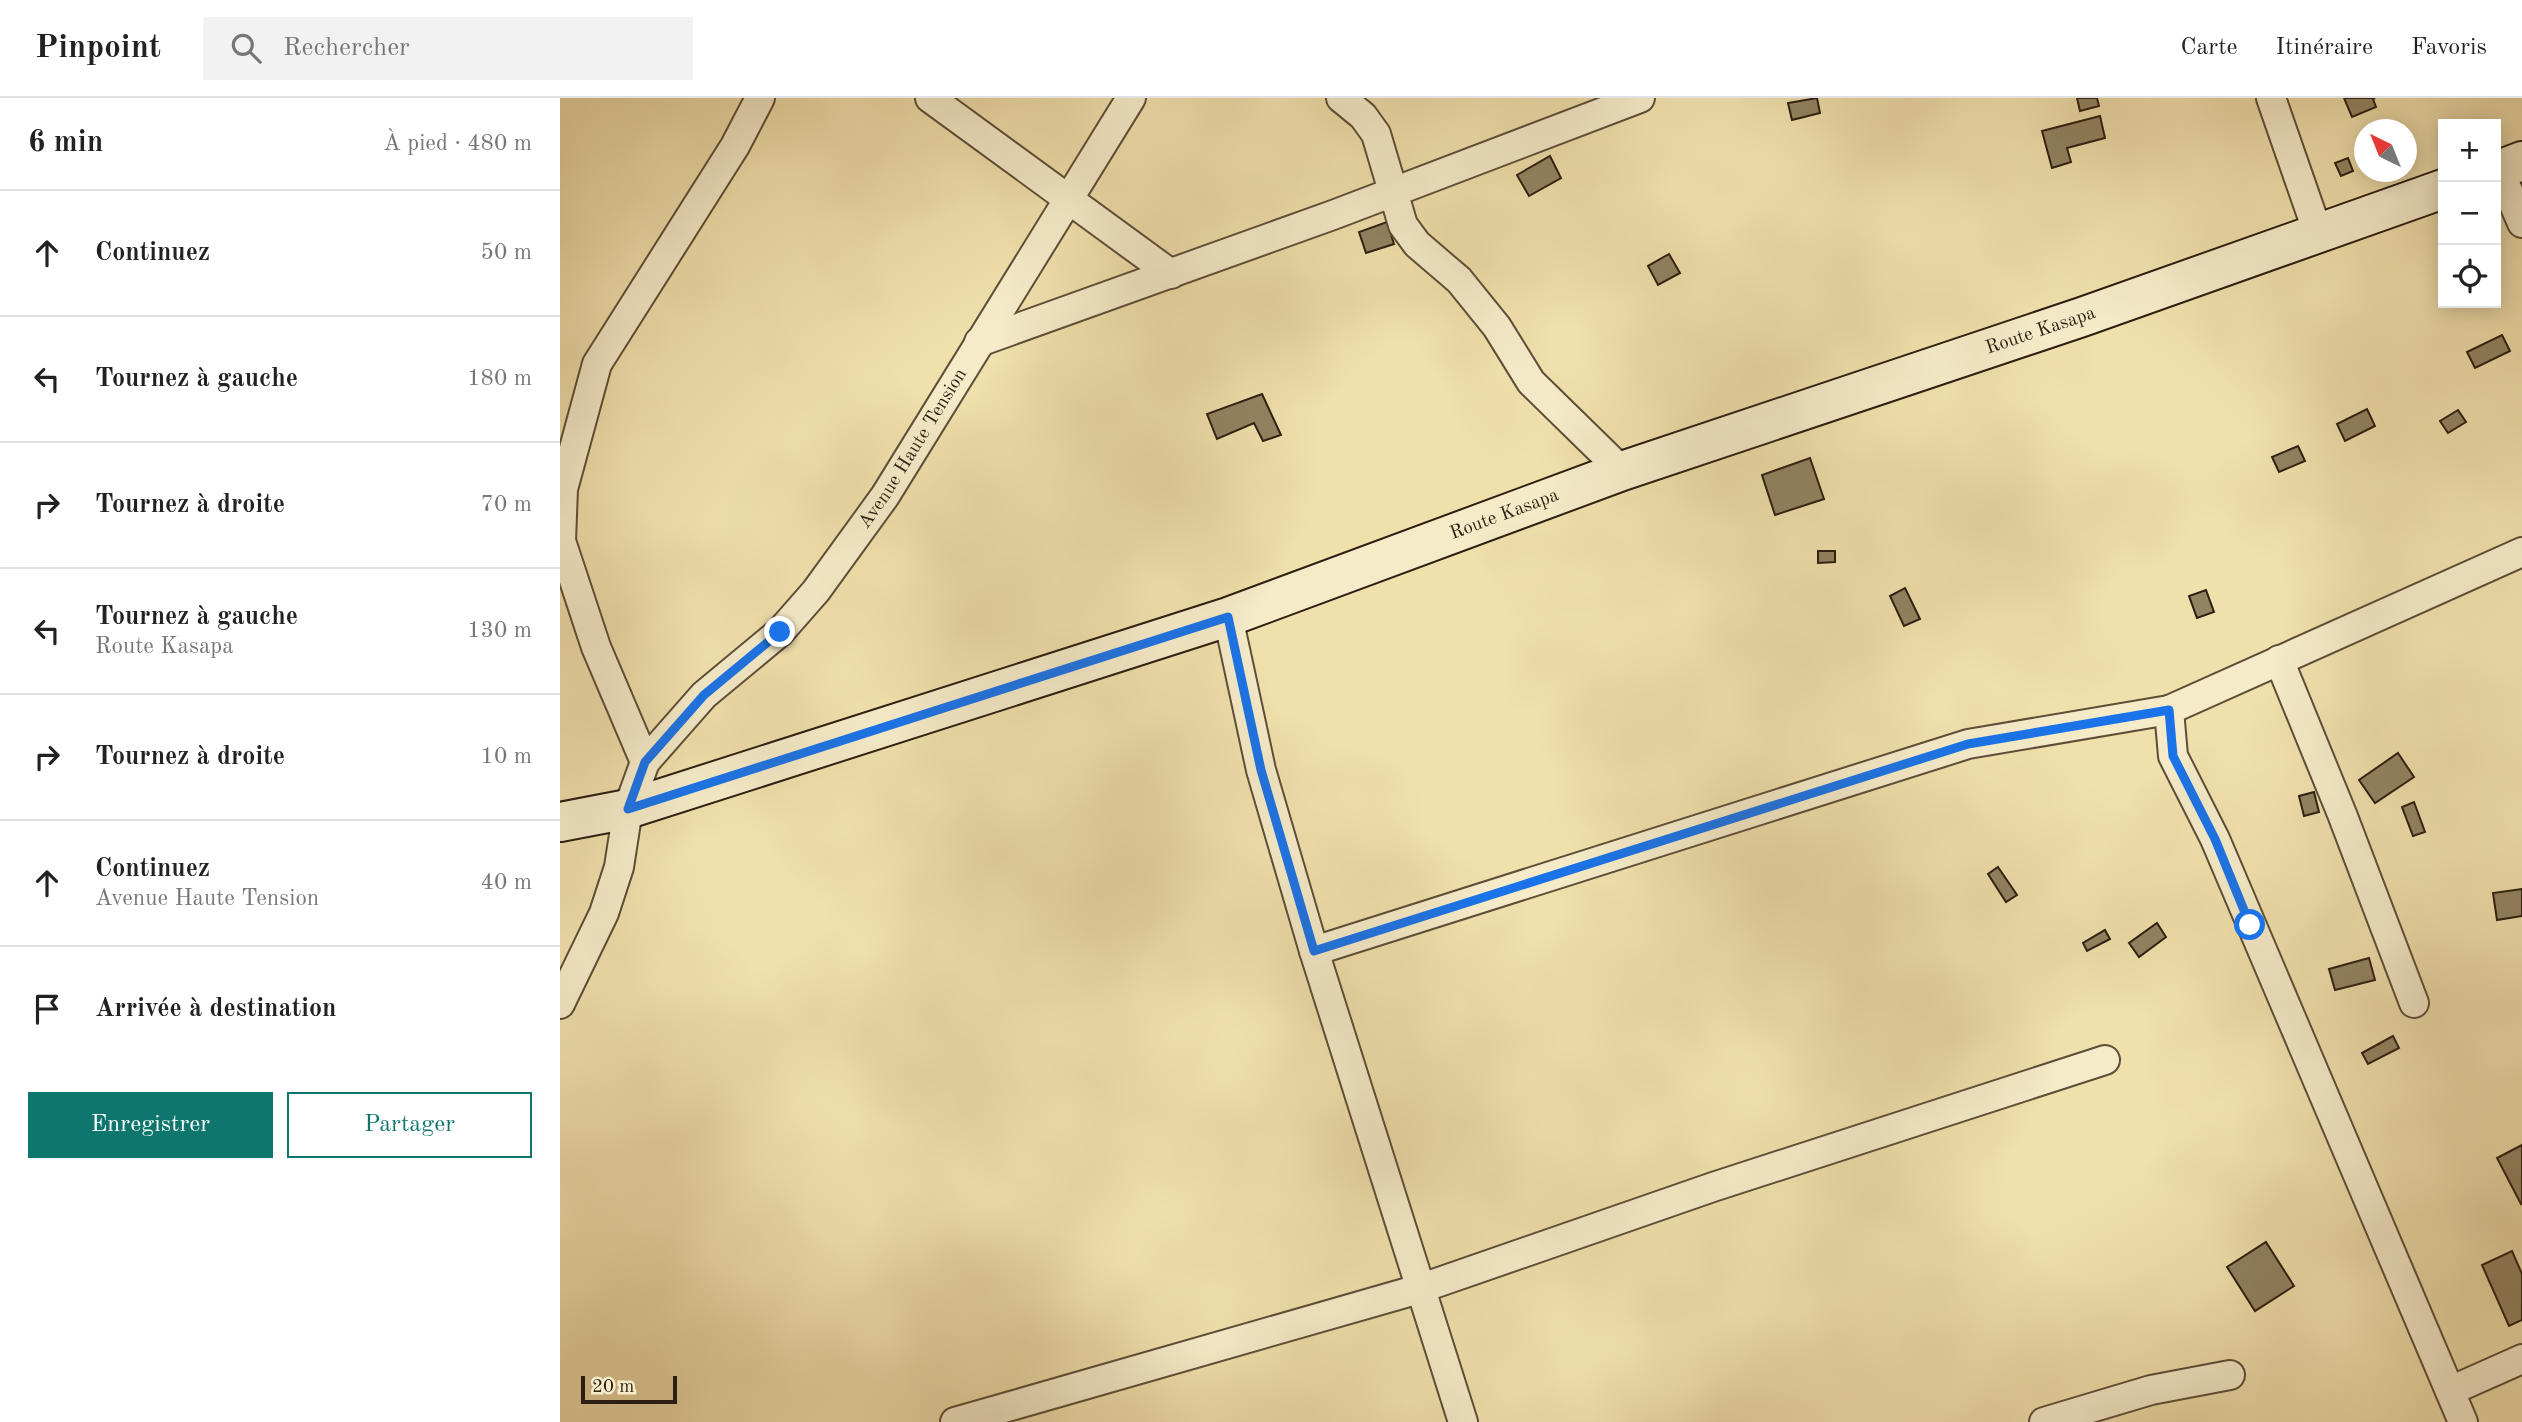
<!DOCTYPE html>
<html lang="fr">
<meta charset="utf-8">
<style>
body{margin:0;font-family:"Old Standard TT",serif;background:#f2f2f2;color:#222}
.controls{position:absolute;right:21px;top:21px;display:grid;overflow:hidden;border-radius:0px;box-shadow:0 4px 18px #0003}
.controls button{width:63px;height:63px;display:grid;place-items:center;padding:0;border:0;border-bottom:2px solid #e0e0e0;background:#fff;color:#222;font:35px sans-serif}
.compass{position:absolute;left:1794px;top:21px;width:63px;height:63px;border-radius:50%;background:#fff;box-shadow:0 4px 18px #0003;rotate:317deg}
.scale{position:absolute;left:21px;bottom:18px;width:96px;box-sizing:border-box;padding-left:7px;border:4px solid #2c1e11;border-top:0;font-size:19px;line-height:24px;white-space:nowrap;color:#2c1e11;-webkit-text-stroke:5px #f5ebc9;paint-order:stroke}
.stop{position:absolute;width:21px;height:21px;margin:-16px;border:5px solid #1a73e8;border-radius:50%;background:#fff}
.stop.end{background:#1a73e8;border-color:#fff;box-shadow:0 2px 7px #0008}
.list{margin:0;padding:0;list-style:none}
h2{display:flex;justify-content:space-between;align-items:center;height:91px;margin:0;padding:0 28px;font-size:30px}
h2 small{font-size:23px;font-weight:400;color:#767676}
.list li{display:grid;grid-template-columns:46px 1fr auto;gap:21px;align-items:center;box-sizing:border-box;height:126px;padding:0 28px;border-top:2px solid #e0e0e0}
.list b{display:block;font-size:26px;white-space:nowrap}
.list p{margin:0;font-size:23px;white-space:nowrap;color:#767676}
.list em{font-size:23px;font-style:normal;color:#767676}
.actions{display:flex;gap:14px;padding:21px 28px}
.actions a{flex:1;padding:16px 0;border:2px solid #0f766e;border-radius:0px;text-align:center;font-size:24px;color:#0f766e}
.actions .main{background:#0f766e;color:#fff}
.icon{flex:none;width:38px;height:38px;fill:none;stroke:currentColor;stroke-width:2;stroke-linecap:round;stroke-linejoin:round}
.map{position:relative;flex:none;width:1962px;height:1324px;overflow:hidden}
header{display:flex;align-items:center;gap:42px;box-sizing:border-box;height:98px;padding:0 35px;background:#fff;border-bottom:2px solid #e0e0e0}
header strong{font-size:33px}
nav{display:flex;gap:38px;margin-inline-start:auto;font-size:24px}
.search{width:490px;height:63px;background:#f2f2f2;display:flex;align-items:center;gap:18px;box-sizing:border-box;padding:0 24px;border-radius:0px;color:#767676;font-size:26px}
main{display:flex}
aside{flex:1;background:#fff}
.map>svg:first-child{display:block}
.building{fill:#928362;stroke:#2c1e11;stroke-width:2}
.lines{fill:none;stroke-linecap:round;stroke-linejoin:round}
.minor-casing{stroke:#5d4e38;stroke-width:32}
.secondary-casing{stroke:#2c1e11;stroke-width:42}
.minor{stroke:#f5ebc9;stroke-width:28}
.secondary{stroke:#f5ebc9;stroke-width:38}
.route{stroke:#1a73e8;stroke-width:9}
.labels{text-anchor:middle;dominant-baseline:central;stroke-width:7;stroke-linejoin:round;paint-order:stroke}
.street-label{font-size:19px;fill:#2c1e11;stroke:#f5ebc9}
</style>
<header>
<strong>Pinpoint</strong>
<div class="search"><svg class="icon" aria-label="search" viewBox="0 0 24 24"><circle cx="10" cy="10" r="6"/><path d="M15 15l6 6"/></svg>Rechercher</div>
<nav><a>Carte</a><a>Itinéraire</a><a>Favoris</a></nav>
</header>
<main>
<aside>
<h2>6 min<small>À pied · 480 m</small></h2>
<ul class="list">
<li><svg class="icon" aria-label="ahead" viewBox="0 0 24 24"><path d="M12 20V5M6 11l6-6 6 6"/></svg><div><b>Continuez</b></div><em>50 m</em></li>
<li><svg class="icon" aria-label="left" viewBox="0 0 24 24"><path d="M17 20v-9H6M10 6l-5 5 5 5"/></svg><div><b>Tournez à gauche</b></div><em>180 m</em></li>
<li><svg class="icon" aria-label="right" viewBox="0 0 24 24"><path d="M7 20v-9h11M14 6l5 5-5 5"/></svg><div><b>Tournez à droite</b></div><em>70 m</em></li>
<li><svg class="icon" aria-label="left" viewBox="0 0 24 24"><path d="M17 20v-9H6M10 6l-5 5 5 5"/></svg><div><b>Tournez à gauche</b><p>Route Kasapa</p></div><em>130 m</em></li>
<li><svg class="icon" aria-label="right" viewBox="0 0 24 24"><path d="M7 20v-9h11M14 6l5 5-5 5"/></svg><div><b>Tournez à droite</b></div><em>10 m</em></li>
<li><svg class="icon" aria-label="ahead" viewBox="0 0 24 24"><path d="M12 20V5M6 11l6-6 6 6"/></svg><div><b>Continuez</b><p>Avenue Haute Tension</p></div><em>40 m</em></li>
<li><svg class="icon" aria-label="arrive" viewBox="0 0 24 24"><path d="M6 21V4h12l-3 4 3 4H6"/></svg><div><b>Arrivée à destination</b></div></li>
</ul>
<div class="actions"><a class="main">Enregistrer</a><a>Partager</a></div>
</aside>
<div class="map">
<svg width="1962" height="1324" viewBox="0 0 1962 1324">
<rect width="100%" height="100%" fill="#f0e0ac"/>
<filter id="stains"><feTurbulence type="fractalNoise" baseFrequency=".00286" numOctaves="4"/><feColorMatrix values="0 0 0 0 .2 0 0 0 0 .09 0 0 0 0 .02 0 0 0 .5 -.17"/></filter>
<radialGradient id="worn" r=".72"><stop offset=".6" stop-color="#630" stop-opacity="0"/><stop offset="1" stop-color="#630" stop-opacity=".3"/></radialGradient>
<g class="building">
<path d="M 1257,0 L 1260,15 L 1232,22 L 1228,5 Z"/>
<path d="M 1517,0 L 1537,0 L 1539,8 L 1520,13 Z"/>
<path d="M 1784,0 L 1815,0 L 1813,1 L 1816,9 L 1792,19 Z"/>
<path d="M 1540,18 L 1545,40 L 1507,50 L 1511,64 L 1492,70 L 1482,33 Z"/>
<path d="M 990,58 L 1001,80 L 969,98 L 957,77 Z"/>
<path d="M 1788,60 L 1793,73 L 1781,78 L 1775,65 Z"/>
<path d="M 827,124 L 834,146 L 806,155 L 799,134 Z"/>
<path d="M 1109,156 L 1120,175 L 1098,187 L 1088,168 Z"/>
<path d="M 1942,237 L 1950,253 L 1915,270 L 1907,254 Z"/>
<path d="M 702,296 L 721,337 L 703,343 L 694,325 L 657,341 L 647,316 Z"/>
<path d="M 1807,311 L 1815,328 L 1785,343 L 1777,326 Z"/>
<path d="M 1898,312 L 1906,324 L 1888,335 L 1880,323 Z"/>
<path d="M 1738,348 L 1745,363 L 1719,374 L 1712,359 Z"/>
<path d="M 1250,360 L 1264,401 L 1215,417 L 1202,377 Z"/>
<path d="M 1258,453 L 1275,453 L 1275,464 L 1258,465 Z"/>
<path d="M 1345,490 L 1360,521 L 1344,528 L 1330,498 Z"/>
<path d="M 1646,492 L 1654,514 L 1637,520 L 1629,498 Z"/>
<path d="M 1838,655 L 1854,679 L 1815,705 L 1799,682 Z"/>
<path d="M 1754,694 L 1759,714 L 1744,718 L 1739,698 Z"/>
<path d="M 1854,704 L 1865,734 L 1853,738 L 1842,709 Z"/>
<path d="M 1438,769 L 1457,797 L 1446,804 L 1428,776 Z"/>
<path d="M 1962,791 L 1962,818 L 1937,822 L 1933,795 Z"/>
<path d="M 1597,825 L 1606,839 L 1579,859 L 1569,845 Z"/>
<path d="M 1545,832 L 1550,841 L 1527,853 L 1523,845 Z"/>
<path d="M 1809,860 L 1815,882 L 1775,892 L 1769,871 Z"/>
<path d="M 1833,938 L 1839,950 L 1808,966 L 1802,955 Z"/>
<path d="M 1962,1047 L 1962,1105 L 1961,1106 L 1937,1060 Z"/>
<path d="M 1706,1144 L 1734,1188 L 1695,1213 L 1667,1169 Z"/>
<path d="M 1952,1153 L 1962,1176 L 1962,1222 L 1949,1228 L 1922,1167 Z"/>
</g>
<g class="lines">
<defs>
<g id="minor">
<path d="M 370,0 L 611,176"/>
<path d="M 781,0 L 803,18 L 816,36 L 843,127 L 857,146 L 899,182 L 937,229 L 971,284 L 1062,373"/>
<path d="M 1711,0 L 1758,135"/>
<path d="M 1939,72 L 1962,125"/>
<path d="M 419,244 L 773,117 L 1080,0"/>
<path d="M 668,519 L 701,672 L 754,853 L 903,1324"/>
<path d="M 1719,562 L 1782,716 L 1854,905"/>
<path d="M 1609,612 L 1613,658 L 1655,741 L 1903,1324"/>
<path id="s1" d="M 85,664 L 144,597 L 220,534 L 256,493 L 325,398 L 571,0"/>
<path d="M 754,853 L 1408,646 L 1609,612 L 1962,454"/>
<path d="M 0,906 L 44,815 L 59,769 L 68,711 L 85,664 L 36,549 L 1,443 L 3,391 L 37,266 L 175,48 L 200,0"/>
<path d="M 1890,1293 L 1962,1261"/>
<path d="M 395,1324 L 859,1191 L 1153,1089 L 1545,962"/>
<path d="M 1484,1324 L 1591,1292 L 1670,1277"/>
</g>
<g id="secondary">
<path d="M 1936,73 L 1962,63"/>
<path id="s2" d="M 0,724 L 68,711 L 668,519 L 1062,373 L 1522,219 L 1883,91"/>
</g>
</defs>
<use href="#minor" class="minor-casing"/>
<use href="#secondary" class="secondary-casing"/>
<use href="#minor" class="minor"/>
<use href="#secondary" class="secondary"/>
</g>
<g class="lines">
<path class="route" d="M 220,534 L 144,597 L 85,664 L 68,711 L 668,519 L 701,672 L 754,853 L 1408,646 L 1609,612 L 1613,658 L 1655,741 L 1690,827"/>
</g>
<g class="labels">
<g class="street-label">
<text stroke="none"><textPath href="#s2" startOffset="1561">Route Kasapa</textPath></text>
<text stroke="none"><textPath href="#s1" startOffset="415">Avenue Haute Tension</textPath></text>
<text stroke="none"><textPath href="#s2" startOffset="994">Route Kasapa</textPath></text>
</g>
</g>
<rect width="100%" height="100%" filter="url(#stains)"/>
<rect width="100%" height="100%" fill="url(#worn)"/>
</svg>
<div class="controls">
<button>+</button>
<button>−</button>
<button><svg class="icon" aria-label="locate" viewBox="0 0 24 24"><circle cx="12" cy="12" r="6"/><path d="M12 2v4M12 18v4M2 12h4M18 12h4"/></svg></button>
</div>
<svg class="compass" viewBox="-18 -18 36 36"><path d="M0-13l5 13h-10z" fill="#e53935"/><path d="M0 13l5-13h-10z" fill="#767676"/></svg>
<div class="scale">20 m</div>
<div class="stop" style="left:1690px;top:827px"></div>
<div class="stop end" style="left:220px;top:534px"></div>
</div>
</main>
